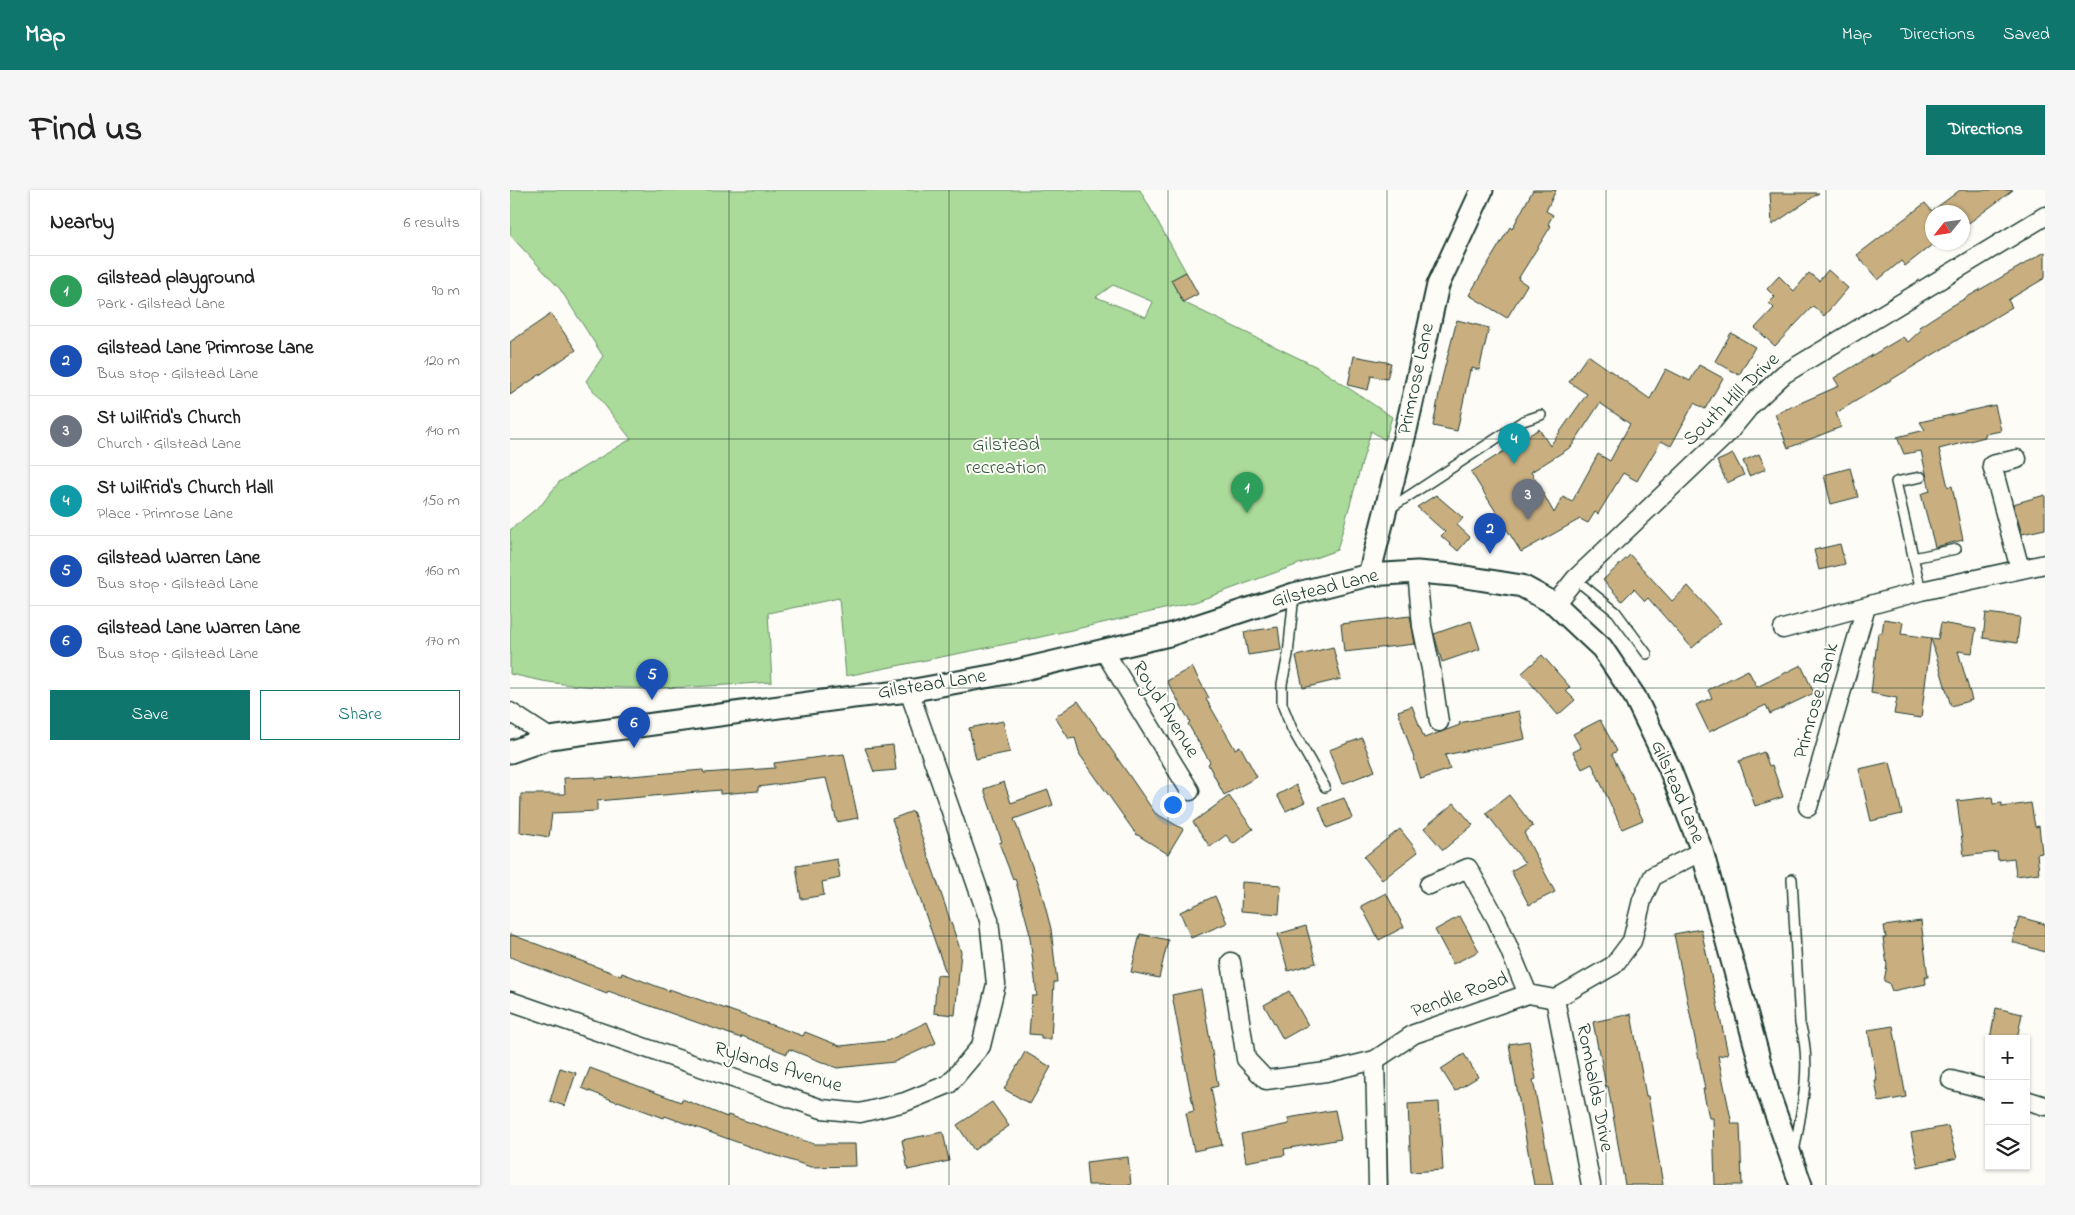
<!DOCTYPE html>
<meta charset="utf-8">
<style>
body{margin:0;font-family:"Indie Flower",sans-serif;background:#f6f6f6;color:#222}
.controls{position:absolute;right:15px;bottom:15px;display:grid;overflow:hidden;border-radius:0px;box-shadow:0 1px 4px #0004}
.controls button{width:45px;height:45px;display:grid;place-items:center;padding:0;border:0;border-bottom:1px solid #e0e0e0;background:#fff;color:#222;font:25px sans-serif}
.compass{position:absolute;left:1415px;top:15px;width:45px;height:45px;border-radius:50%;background:#fff;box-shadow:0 1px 4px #0004;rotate:240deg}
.you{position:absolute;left:662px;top:614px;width:18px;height:18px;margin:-12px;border:4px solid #fff;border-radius:50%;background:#1a73e8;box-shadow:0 0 0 8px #1a73e833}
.badge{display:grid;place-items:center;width:32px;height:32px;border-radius:50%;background:#0f766e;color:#fff;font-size:16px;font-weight:700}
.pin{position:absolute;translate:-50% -41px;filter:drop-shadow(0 1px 2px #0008)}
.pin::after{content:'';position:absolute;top:26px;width:18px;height:15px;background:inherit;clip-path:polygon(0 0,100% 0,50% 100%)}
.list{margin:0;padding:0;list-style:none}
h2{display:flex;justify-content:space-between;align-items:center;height:65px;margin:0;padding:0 20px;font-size:21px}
h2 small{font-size:16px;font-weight:400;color:#767676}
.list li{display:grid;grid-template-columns:32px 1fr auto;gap:15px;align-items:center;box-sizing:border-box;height:70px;padding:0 20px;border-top:1px solid #e0e0e0}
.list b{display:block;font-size:19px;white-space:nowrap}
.list p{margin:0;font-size:16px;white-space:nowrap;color:#767676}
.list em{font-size:16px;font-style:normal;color:#767676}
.actions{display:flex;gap:10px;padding:15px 20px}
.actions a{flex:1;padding:11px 0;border:1px solid #0f766e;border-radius:0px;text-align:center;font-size:18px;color:#0f766e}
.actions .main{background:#0f766e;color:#fff}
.icon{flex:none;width:28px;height:28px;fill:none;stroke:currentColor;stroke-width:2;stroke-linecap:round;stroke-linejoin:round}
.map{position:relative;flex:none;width:1535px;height:995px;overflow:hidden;border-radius:0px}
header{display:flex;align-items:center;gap:30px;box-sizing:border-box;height:70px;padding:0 25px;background:#0f766e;color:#fff}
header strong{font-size:24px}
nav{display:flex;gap:28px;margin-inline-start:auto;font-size:18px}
.intro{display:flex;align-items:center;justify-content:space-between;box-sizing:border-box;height:120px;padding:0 30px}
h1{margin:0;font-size:35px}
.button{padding:12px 22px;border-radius:0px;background:#0f766e;color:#fff;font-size:18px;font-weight:700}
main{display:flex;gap:30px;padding:0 30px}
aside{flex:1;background:#fff;border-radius:0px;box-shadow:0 1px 4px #0004}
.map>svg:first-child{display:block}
.green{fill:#abdb9a;stroke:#658c67;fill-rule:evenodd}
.building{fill:#c9af80;stroke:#1f3d34;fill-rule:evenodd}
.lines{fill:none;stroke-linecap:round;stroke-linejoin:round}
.service-casing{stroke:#1f3d34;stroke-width:12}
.minor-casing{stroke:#1f3d34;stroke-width:21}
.tertiary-casing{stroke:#1f3d34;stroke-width:25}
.service{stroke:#fdfcf7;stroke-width:9}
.minor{stroke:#fdfcf7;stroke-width:18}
.tertiary{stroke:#fdfcf7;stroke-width:21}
.grid{fill:none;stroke:#1f3d34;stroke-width:1;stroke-opacity:0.55}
.labels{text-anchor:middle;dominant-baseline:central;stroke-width:4;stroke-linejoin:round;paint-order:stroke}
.street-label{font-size:20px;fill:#1f3d34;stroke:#fdfcf7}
.park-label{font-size:20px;fill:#3b5d48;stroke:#fdfcf7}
</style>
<header>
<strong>Map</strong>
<nav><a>Map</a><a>Directions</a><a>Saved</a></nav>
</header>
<div class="intro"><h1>Find us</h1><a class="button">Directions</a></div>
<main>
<aside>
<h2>Nearby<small>6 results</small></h2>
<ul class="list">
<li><span class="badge" style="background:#2e9e5b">1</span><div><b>Gilstead playground</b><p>Park · Gilstead Lane</p></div><em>90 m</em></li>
<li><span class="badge" style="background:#1a4fb4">2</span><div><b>Gilstead Lane Primrose Lane</b><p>Bus stop · Gilstead Lane</p></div><em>120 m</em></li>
<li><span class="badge" style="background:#6b7280">3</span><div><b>St Wilfrid's Church</b><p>Church · Gilstead Lane</p></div><em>140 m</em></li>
<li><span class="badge" style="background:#0f9aa8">4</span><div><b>St Wilfrid's Church Hall</b><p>Place · Primrose Lane</p></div><em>150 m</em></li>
<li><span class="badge" style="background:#1a4fb4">5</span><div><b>Gilstead Warren Lane</b><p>Bus stop · Gilstead Lane</p></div><em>160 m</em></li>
<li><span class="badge" style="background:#1a4fb4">6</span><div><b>Gilstead Lane Warren Lane</b><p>Bus stop · Gilstead Lane</p></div><em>170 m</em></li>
</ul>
<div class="actions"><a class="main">Save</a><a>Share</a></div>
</aside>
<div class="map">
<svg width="1535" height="995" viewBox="0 0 1535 995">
<rect width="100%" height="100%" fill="#fdfcf7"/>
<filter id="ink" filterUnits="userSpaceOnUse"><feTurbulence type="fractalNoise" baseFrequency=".02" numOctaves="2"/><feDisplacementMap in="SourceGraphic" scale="10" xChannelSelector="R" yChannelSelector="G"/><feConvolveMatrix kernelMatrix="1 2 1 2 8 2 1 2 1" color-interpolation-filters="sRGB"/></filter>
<g filter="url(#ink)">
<path class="green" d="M 0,0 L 630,0 L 676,82 L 661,90 L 673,112 L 807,177 L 882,227 L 875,250 L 861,241 L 827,360 L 685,412 L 526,448 L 336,486 L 329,408 L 258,423 L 262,492 C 191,497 116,502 45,493 C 30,491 15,487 0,484 L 0,340 L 32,314 L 49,292 L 121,249 L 76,191 L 93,166 L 50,99 L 0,45 ZM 603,95 L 643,112 L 636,127 L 586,107 Z"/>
<g class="building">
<path d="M 1023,0 L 1046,0 L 1036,21 L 1043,25 L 1038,34 L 1041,36 L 1008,89 L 1017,95 L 997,128 L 959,105 L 1000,37 L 1002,39 Z"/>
<path d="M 1450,0 L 1503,0 L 1452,38 L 1452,22 L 1422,22 L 1422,52 L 1430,52 L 1425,57 L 1423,54 L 1395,76 L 1391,71 L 1368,90 L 1347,65 L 1415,13 L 1422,21 Z"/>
<path d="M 1260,3 L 1309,3 L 1262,35 Z"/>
<path d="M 1535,62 L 1535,88 L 1498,110 L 1502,117 L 1326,223 L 1331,237 L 1278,258 L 1265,224 L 1329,196 L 1324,188 L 1393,147 L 1398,152 L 1411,140 L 1409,137 L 1440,117 Z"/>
<path d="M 1318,80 L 1338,98 L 1314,126 L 1303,116 L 1265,156 L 1245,138 L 1264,118 L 1259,113 L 1265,107 L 1257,99 L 1269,86 L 1284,101 L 1299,83 L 1309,91 Z"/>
<path d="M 676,82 L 688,104 L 673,112 L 661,90 Z"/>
<path d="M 41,124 L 66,160 L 0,205 L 0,152 Z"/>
<path d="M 947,130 L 979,138 L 969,180 L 962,178 L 962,181 L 960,180 L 947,241 L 923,236 L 932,188 Z"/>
<path d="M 1221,143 L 1245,157 L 1229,185 L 1205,171 Z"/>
<path d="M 1078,165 L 1140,209 L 1156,179 L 1180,191 L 1189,175 L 1213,188 L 1195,219 L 1184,213 L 1161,256 L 1151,251 L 1127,291 L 1113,283 L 1088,324 L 1085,322 L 1078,333 L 1070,329 L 1011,362 L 961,282 L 1029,239 L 1040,256 L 1077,204 L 1059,192 ZM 1090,213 L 1120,234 L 1100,271 L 1088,264 L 1062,312 L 1053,307 L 1044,323 L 1021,282 L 1061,257 Z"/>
<path d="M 844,166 L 881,173 L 877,189 L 861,186 L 858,200 L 838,195 Z"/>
<path d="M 1485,215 L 1491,241 L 1475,244 L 1475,247 L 1429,259 L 1438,297 L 1442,296 L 1453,350 L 1425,357 L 1411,304 L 1420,301 L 1411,261 L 1394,264 L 1387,247 L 1415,240 L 1410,232 Z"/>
<path d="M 1223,264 L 1234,285 L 1217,293 L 1207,271 Z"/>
<path d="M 1249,264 L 1256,279 L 1239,286 L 1233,271 Z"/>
<path d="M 1340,278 L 1348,307 L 1321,314 L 1314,285 Z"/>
<path d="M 926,305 L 953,328 L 947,335 L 960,347 L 948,361 L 931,346 L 935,342 L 907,317 Z"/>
<path d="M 1535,305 L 1535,339 L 1512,344 L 1503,314 Z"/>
<path d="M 1330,354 L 1335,374 L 1309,380 L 1304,360 Z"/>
<path d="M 1120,365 L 1162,411 L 1178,396 L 1211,433 L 1182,458 L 1138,408 L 1135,411 L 1124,399 L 1112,411 L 1093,390 Z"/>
<path d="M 1476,423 L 1510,427 L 1507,453 L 1473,448 Z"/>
<path d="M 900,426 L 905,454 L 834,462 L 831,434 Z"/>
<path d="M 1374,429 L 1393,432 L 1391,444 L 1421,448 L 1411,528 L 1384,524 L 1387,508 L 1361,503 L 1368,443 L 1372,443 Z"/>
<path d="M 961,431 L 970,459 L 932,472 L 924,444 Z"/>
<path d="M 1431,433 L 1466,439 L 1462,463 L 1448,461 L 1462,510 L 1441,516 L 1421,448 L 1428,449 Z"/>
<path d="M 768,437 L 771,460 L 738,465 L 734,442 Z"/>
<path d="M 823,457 L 831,489 L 793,498 L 786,466 Z"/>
<path d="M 1032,465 L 1060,497 L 1056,501 L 1065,510 L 1048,525 L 1012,483 Z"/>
<path d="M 1291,475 L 1304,503 L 1260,524 L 1256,515 L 1199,542 L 1186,515 L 1202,508 L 1198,500 L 1238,480 L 1247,497 Z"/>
<path d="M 682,477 L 699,508 L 696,509 L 725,559 L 730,556 L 747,587 L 714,605 L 698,574 L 700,572 L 678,534 L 680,532 L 657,491 Z"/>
<path d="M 568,511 L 645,623 L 673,639 L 658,664 L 626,644 L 570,565 L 565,548 L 559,549 L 545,527 Z"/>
<path d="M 902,516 L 914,548 L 950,535 L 949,533 L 1009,521 L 1015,549 L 935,565 L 940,579 L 911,589 L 888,521 Z"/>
<path d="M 1090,530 L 1107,561 L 1102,564 L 1133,630 L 1112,639 L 1082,574 L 1072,579 L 1063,562 L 1071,558 L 1063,544 Z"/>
<path d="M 493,531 L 500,562 L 466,569 L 459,538 Z"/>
<path d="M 852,548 L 865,581 L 832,594 L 819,560 Z"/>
<path d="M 383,555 L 386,580 L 364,582 L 355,558 Z"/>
<path d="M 1254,562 L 1259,576 L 1262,575 L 1273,607 L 1245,616 L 1229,571 Z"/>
<path d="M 334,564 L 348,628 L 327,632 L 316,588 L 248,597 L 248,601 L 210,604 L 210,600 L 87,611 L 87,621 L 42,623 L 39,647 L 10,642 L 11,604 L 55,604 L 54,588 L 86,587 L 86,589 L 193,580 L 194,583 L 265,578 L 264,573 Z"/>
<path d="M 1380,572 L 1392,624 L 1361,631 L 1349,579 Z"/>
<path d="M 494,592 L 501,613 L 538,600 L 543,615 L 504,629 L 530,697 L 541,739 L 547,792 L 544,792 L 541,849 L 531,849 L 531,845 L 519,844 L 522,806 L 527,806 L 519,740 L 505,688 L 503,689 L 489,653 L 492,652 L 474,599 Z"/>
<path d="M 786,595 L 795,612 L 776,621 L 767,605 Z"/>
<path d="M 999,605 L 1023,636 L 1014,643 L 1045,702 L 1019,715 L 1001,681 L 1015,673 L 976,623 Z"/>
<path d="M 719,606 L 743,639 L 723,654 L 716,645 L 700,657 L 683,632 Z"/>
<path d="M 1482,607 L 1483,614 L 1492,613 L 1492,617 L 1521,613 L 1525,637 L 1529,636 L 1532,663 L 1527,664 L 1529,683 L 1506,686 L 1504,668 L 1488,670 L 1487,662 L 1454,666 L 1447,611 Z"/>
<path d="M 834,608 L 842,628 L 817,638 L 809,617 Z"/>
<path d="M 944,613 L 963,635 L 933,660 L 914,638 Z"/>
<path d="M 403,621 L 451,762 L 445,825 L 424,823 L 427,785 L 437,786 L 382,629 Z"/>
<path d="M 890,639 L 908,662 L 872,690 L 854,667 Z"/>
<path d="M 327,669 L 330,688 L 312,692 L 314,705 L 291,709 L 286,676 Z"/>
<path d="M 732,692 L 771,695 L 769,724 L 731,721 Z"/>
<path d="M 876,703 L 894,737 L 869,750 L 851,716 Z"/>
<path d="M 705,706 L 717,733 L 681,748 L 670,722 Z"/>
<path d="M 950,726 L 969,761 L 943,774 L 925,740 Z"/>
<path d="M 1509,727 L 1535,734 L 1535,762 L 1502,752 Z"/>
<path d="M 1411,731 L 1418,787 L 1415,787 L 1416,794 L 1382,801 L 1379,793 L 1374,791 L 1377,775 L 1373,748 L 1376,748 L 1374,736 Z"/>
<path d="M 796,736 L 806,773 L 778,781 L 768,744 Z"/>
<path d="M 1191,739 L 1218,864 L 1208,866 L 1222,934 L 1230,934 L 1232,995 L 1205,995 L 1203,928 L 1199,928 L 1193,899 L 1195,899 L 1164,744 Z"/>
<path d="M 0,744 L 111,786 L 112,783 L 159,801 L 159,799 L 293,846 L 295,842 L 330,856 L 377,851 L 417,832 L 426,853 L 384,872 L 327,878 L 279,859 L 277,864 L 232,846 L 231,848 L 98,801 L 97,804 L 0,767 Z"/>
<path d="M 630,744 L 658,750 L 649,788 L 621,782 Z"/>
<path d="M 691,799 L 708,896 L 701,898 L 712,955 L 684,961 L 676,923 L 684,921 L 662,805 Z"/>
<path d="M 779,801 L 798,835 L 773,849 L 754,815 Z"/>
<path d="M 1486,818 L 1512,824 L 1507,849 L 1480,849 Z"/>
<path d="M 1121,824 L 1136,906 L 1138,906 L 1153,995 L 1115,995 L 1098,896 L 1096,897 L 1089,858 L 1088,858 L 1083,832 Z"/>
<path d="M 1383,836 L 1396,907 L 1369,912 L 1365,891 L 1367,891 L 1358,840 Z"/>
<path d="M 1019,851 L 1026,889 L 1023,890 L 1043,995 L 1024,995 L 999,854 Z"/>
<path d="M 515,862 L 541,877 L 520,914 L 494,899 Z"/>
<path d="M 954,864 L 968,887 L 945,901 L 931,879 Z"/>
<path d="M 50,878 L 66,883 L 55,916 L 40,911 Z"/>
<path d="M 80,878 L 171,912 L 172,909 L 217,927 L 218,925 L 304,954 L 345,954 L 346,976 L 301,977 L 246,959 L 155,926 L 154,928 L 108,911 L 107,912 L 72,898 Z"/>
<path d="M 482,912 L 499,936 L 464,960 L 447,935 Z"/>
<path d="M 929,912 L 933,980 L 901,982 L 898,914 Z"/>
<path d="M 825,920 L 831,949 L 774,959 L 775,965 L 736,972 L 731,944 L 779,934 L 778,928 Z"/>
<path d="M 1438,936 L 1447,968 L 1408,977 L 1401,943 Z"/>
<path d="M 433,942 L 439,971 L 398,980 L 392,950 Z"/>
<path d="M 618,967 L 621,995 L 578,995 L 576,972 Z"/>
</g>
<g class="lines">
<defs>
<g id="service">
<path d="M 879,319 L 1013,231 L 1031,225"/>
<path d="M 1403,368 L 1446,359"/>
<path d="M 1065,389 L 1106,422 L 1137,464"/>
<path d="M 1411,401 L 1386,292 L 1411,287"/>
<path d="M 784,404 L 778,465 L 772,494 L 772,514 L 782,539 L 815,597"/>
<path d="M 1282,689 L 1290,834 C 1303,873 1291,923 1284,962"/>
</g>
<g id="minor">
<path d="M 1507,269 L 1482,275 L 1510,379"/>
<path d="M 907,382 L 912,436 L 921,479 L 929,532"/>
<path d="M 1045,414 L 1065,389 L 1218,243 L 1241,215 L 1274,184 L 1535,26"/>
<path d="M 1273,439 L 1411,401 L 1535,374"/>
<path d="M 594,461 L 680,601"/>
<path d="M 0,522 L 40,548"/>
<path d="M 1298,617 L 1356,417"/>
<path d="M 919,695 L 958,678 L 987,730 L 1018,804"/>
<path d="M 721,772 L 736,869 L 756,890 L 816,882 L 865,870 L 904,844 L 1018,804 L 1045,809 L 1104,775 L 1122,751 L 1132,710 L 1143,686 L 1192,661"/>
<path d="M 1045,809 L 1081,995"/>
<path d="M 0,811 L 312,919 L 350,923 L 395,912 L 439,894 L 471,856 L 486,794 L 479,730 L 399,501"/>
<path d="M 865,870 L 868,995"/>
<path d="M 1441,890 L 1479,900"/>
<path d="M 1516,910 L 1535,916"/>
</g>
<g id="tertiary">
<path d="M 859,385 L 896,240 L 928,95 L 972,0"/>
<path d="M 0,562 L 40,548 L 343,507 L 399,501 L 497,483 L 659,445 L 784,404 L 859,385 L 907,382 L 943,385 L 1012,396 L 1045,414 L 1092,458 L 1125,507 L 1159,577 L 1192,661 L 1259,905 L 1291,995"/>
</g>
</defs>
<use href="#service" class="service-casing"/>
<use href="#minor" class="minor-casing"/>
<use href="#tertiary" class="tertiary-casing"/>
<use href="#service" class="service"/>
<use href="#minor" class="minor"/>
<use href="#tertiary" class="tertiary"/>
</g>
</g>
<path class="grid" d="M 219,0 L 219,995M 439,0 L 439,995M 658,0 L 658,995M 877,0 L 877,995M 1096,0 L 1096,995M 1316,0 L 1316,995M 0,249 L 1535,249M 0,498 L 1535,498M 0,746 L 1535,746"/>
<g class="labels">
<g class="street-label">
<text transform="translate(907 189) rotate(-78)">Primrose Lane</text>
<text transform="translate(1222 210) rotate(-44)">South Hill Drive</text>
<text transform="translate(815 399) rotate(-14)">Gilstead Lane</text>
<text transform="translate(422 495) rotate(-9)">Gilstead Lane</text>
<text transform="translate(1307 511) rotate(-74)">Primrose Bank</text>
<text transform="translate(655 520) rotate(58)">Royd Avenue</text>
<text transform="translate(1167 602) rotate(67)">Gilstead Lane</text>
<text transform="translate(950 806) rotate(-20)">Pendle Road</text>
<text transform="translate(268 878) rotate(17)">Rylands Avenue</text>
<text transform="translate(1084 898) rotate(79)">Rombalds Drive</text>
</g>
<g class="park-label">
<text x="496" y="255">Gilstead<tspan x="496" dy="23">recreation</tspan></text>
</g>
</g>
</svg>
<div class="controls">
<button>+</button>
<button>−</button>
<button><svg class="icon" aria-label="layers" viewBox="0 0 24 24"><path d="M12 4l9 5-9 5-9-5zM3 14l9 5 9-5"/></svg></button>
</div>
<svg class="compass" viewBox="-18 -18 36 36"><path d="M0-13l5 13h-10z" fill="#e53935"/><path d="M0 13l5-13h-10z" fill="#767676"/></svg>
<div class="you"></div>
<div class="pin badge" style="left:737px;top:323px;background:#2e9e5b">1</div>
<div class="pin badge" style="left:980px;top:364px;background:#1a4fb4">2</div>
<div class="pin badge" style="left:1018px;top:330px;background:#6b7280">3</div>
<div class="pin badge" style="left:1004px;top:274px;background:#0f9aa8">4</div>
<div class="pin badge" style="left:142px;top:510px;background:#1a4fb4">5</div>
<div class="pin badge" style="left:124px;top:558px;background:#1a4fb4">6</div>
</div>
</main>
